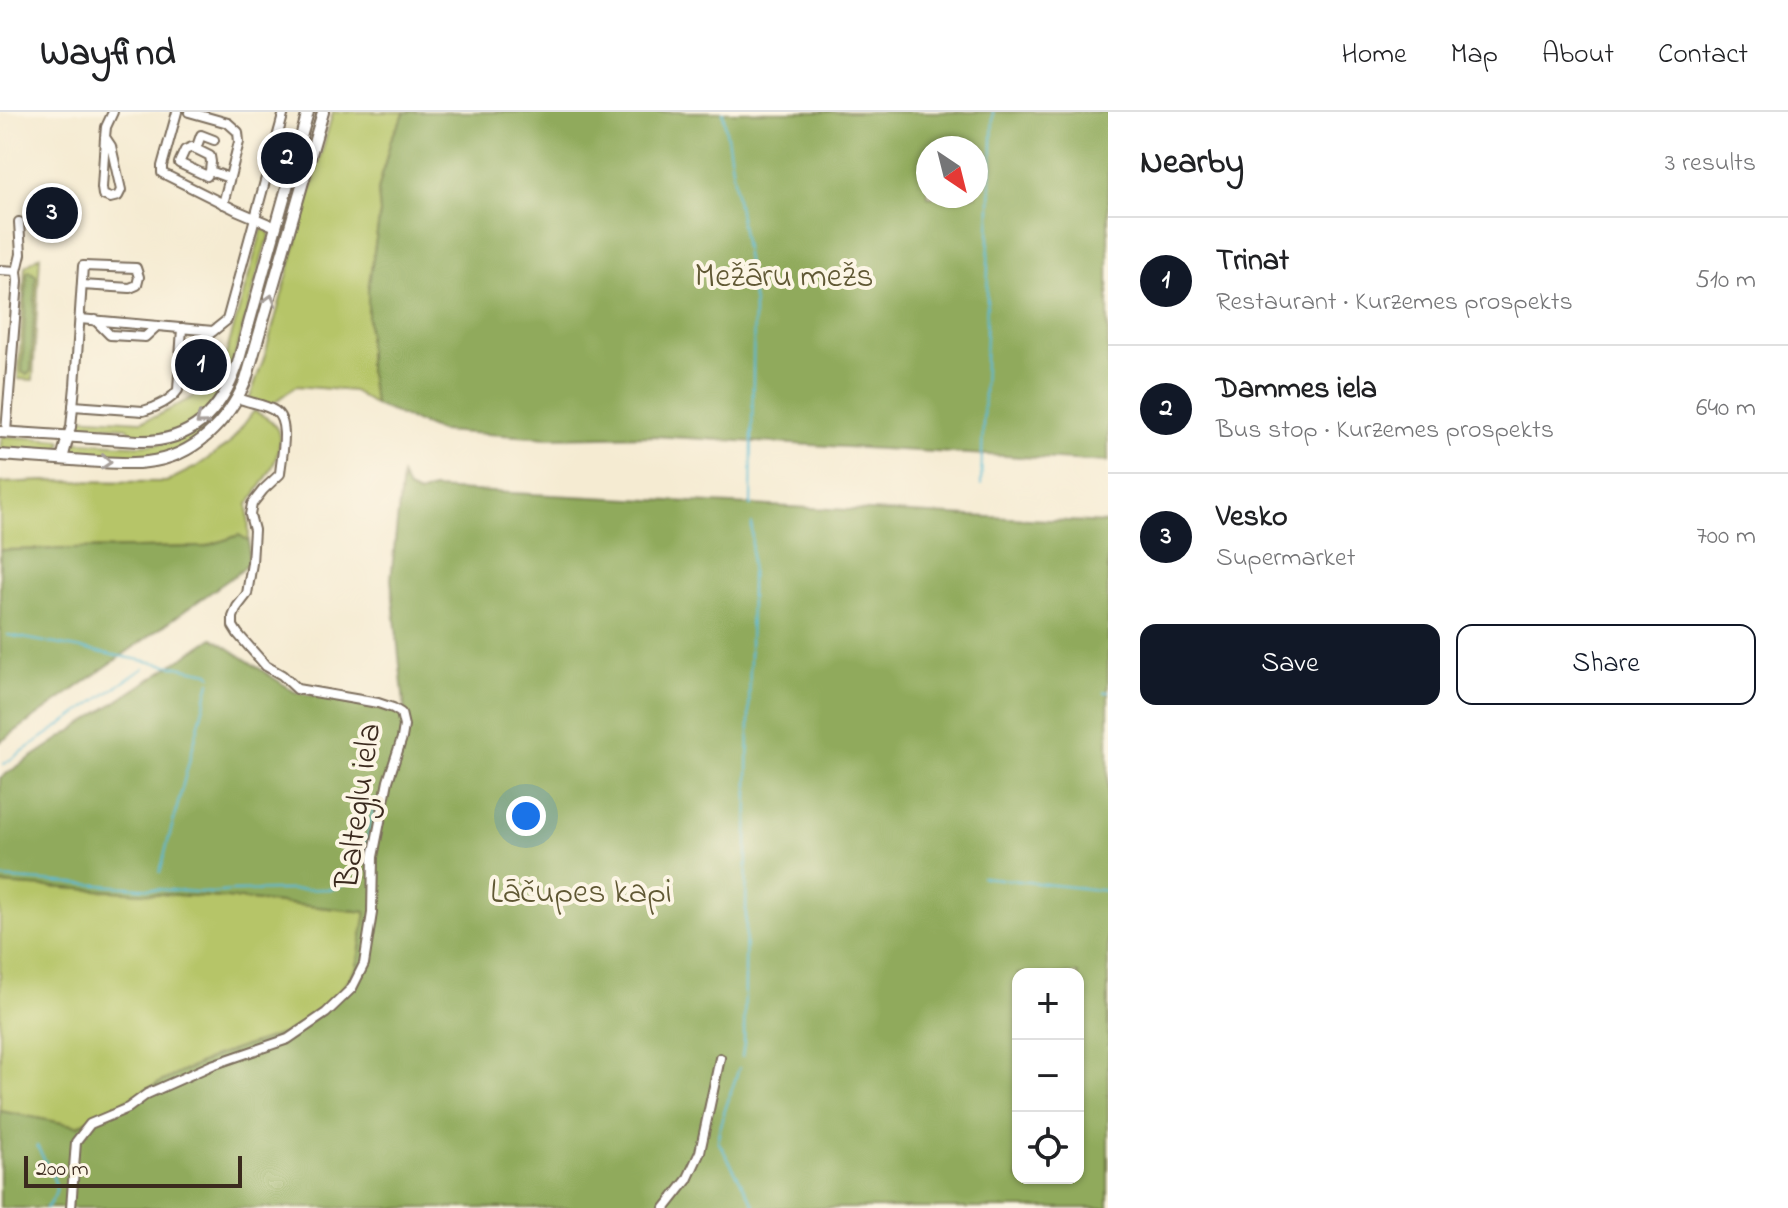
<!DOCTYPE html>
<meta charset="utf-8">
<style>
body{margin:0;font-family:"Indie Flower",sans-serif;background:#f2f2f2;color:#202124}
.controls{position:absolute;right:24px;bottom:24px;display:grid;overflow:hidden;border-radius:16px;box-shadow:0 2px 6px #0004}
.controls button{width:72px;height:72px;display:grid;place-items:center;padding:0;border:0;border-bottom:2px solid #e0e0e0;background:#fff;color:#202124;font:40px sans-serif}
.compass{position:absolute;left:916px;top:24px;width:72px;height:72px;border-radius:50%;background:#fff;box-shadow:0 2px 6px #0004;rotate:145deg}
.scale{position:absolute;left:24px;bottom:20px;width:218px;box-sizing:border-box;padding-left:8px;border:4px solid #3b2a1e;border-top:0;font-size:22px;line-height:28px;white-space:nowrap;color:#3b2a1e;-webkit-text-stroke:6px #fcf5e5;paint-order:stroke}
.you{position:absolute;left:526px;top:704px;width:28px;height:28px;margin:-20px;border:6px solid #fff;border-radius:50%;background:#1a73e8;box-shadow:0 0 0 12px #1a73e833}
.badge{display:grid;place-items:center;width:52px;height:52px;border-radius:50%;background:#111827;color:#fff;font-size:26px;font-weight:700}
.pin{position:absolute;translate:-50% -50%;border:4px solid #fff;box-shadow:0 2px 8px #0006}
.list{margin:0;padding:0;list-style:none}
h2{display:flex;justify-content:space-between;align-items:center;height:104px;margin:0;padding:0 32px;font-size:34px}
h2 small{font-size:26px;font-weight:400;color:#757577}
.list li{display:grid;grid-template-columns:52px 1fr auto;gap:24px;align-items:center;box-sizing:border-box;height:128px;padding:0 32px;border-top:2px solid #e0e0e0}
.list b{display:block;font-size:30px;white-space:nowrap}
.list p{margin:0;font-size:26px;white-space:nowrap;color:#757577}
.list em{font-size:26px;font-style:normal;color:#757577}
.actions{display:flex;gap:16px;padding:24px 32px}
.actions a{flex:1;padding:18px 0;border:2px solid #111827;border-radius:16px;text-align:center;font-size:28px;color:#111827}
.actions .main{background:#111827;color:#fff}
.icon{flex:none;width:44px;height:44px;fill:none;stroke:currentColor;stroke-width:2;stroke-linecap:round;stroke-linejoin:round}
.map{position:relative;flex:none;width:1108px;height:1096px;overflow:hidden}
header{display:flex;align-items:center;gap:48px;box-sizing:border-box;height:112px;padding:0 40px;background:#fff;border-bottom:2px solid #e0e0e0}
header strong{font-size:38px}
nav{display:flex;gap:44px;margin-inline-start:auto;font-size:28px}
main{display:flex}
aside{flex:1;background:#fff}
.map>svg:first-child{display:block}
.green{fill:#b6c568;stroke:#787843;stroke-width:2}
.forest{fill:#90aa5c;stroke:#666a3d;stroke-width:2;fill-rule:evenodd}
.lines{fill:none;stroke-linecap:round;stroke-linejoin:round}
.stream{stroke:#58bbd6;stroke-width:2}
.minor-casing{stroke:#7c6e5d;stroke-width:12}
.major-casing{stroke:#7c6e5d;stroke-width:14}
.minor{stroke:#fff;stroke-width:8}
.major{stroke:#fff;stroke-width:10}
.oneway{stroke:#a79f9a}
.labels{text-anchor:middle;dominant-baseline:central;stroke-width:8;stroke-linejoin:round;paint-order:stroke}
.park-label{font-size:34px;fill:#605834;stroke:#fcf5e5}
.street-label{font-size:34px;fill:#3b2a1e;stroke:#fcf5e5}
</style>
<header>
<strong>Wayfind</strong>
<nav><a>Home</a><a>Map</a><a>About</a><a>Contact</a></nav>
</header>
<main>
<div class="map">
<svg width="1108" height="1096" viewBox="0 0 1108 1096">
<rect width="100%" height="100%" fill="#fcf5e5"/>
<filter id="ink" filterUnits="userSpaceOnUse"><feTurbulence type="fractalNoise" baseFrequency=".0125" numOctaves="2"/><feDisplacementMap in="SourceGraphic" scale="16" xChannelSelector="R" yChannelSelector="G"/><feConvolveMatrix kernelMatrix="1 2 1 2 8 2 1 2 1" color-interpolation-filters="sRGB"/></filter>
<filter id="wash" filterUnits="userSpaceOnUse"><feTurbulence type="fractalNoise" baseFrequency=".006" numOctaves="4" result="noise"/><feDisplacementMap in="SourceGraphic" scale="32" xChannelSelector="R" yChannelSelector="G"/><feGaussianBlur stdDeviation="1.8" result="paint"/><feColorMatrix in="noise" values="0 0 0 0 0 0 0 0 0 0 0 0 0 0 0 0 0 1.4 0 .05"/><feComposite in="paint" operator="in"/></filter>
<g filter="url(#wash)">
<rect width="100%" height="100%" fill="#f5ebd2"/>
<g class="green">
<path d="M 333,0 L 405,0 L 391,27 L 378,79 L 380,101 L 368,178 L 368,257 L 375,293 L 353,279 L 296,274 L 271,293 L 249,288 L 265,243 Z"/>
<path d="M 263,114 L 270,122 L 269,129 L 266,131 C 259,156 253,180 246,204 C 235,244 227,289 190,313 C 173,323 155,324 135,326 L 127,315 L 86,313 L 85,322 L 75,320 L 75,305 L 142,309 L 157,304 L 212,275 L 219,267 Z"/>
<path d="M 282,121 L 283,123 L 239,276 L 216,309 L 193,330 L 164,344 L 127,348 L 70,344 L 68,341 L 70,329 C 147,334 204,348 239,261 L 278,123 Z"/>
<path d="M 40,144 L 33,268 L 18,267 L 25,154 Z"/>
<path d="M 254,299 C 260,302 267,305 272,310 C 294,332 262,373 248,392 L 249,429 L 239,423 L 204,435 L 0,438 L 0,371 L 44,369 L 166,370 L 196,355 L 229,332 Z"/>
<path d="M 2,324 L 60,328 L 62,330 L 56,343 L 0,339 Z"/>
<path d="M 0,772 L 241,787 L 366,800 L 357,855 L 341,879 L 307,910 L 285,921 L 216,944 L 159,971 L 78,1014 L 0,999 Z"/>
</g>
<g class="forest">
<path d="M 405,0 L 1108,0 L 1108,350 L 652,324 L 549,326 L 440,319 L 375,293 L 368,257 L 368,178 L 380,101 L 378,79 L 391,27 ZM 976,36 L 976,84 L 928,84 L 928,36 Z"/>
<path d="M 29,158 L 36,164 L 31,259 L 27,263 L 22,260 L 27,161 Z"/>
<path d="M 402,364 L 408,377 L 419,382 L 432,377 L 1108,411 L 1108,1096 L 0,1096 L 0,999 L 78,1014 L 159,971 L 216,944 L 285,921 L 307,910 L 341,879 L 357,855 L 366,800 L 241,787 L 0,772 L 0,666 L 213,526 L 295,580 L 405,602 L 391,467 ZM 1018,862 L 1078,862 L 1078,1066 L 1018,1066 Z"/>
<path d="M 239,423 L 249,429 L 248,451 L 242,458 L 0,630 L 0,438 L 204,435 Z"/>
</g>
<g class="lines">
<g class="stream">
<path d="M 723,0 L 754,192 L 751,394"/>
<path d="M 981,373 L 993,0"/>
<path d="M 8,523 L 209,561 L 211,564"/>
<path d="M 1104,580 L 1108,580"/>
<path d="M 4,652 L 144,556"/>
<path d="M 160,760 L 210,570"/>
<path d="M 982,765 L 1108,779"/>
<path d="M 0,766 L 211,781 L 231,779 L 332,777 L 343,773 L 364,744 L 375,687"/>
<path d="M 742,945 L 744,930 L 752,412"/>
<path d="M 739,956 L 720,1013 L 718,1029 L 756,1096"/>
<path d="M 37,1034 C 42,1044 57,1067 56,1078 C 56,1085 50,1091 46,1096"/>
</g>
</g>
</g>
<g filter="url(#ink)">
<g class="lines">
<defs>
<g id="minor">
<path d="M 177,0 L 162,54 L 162,61 L 236,98 L 276,115"/>
<path d="M 189,0 L 228,11 L 238,20 L 239,30 L 223,92"/>
<path d="M 105,25 L 111,34 L 121,78 L 118,84 L 110,86 L 103,83 L 102,76 L 105,25 L 106,15 L 113,0"/>
<path d="M 196,37 L 201,23 L 214,28"/>
<path d="M 210,59 L 211,50 L 210,44 L 192,35 L 185,38 L 179,51 L 207,64 L 210,59 L 229,66"/>
<path d="M 0,158 L 17,159"/>
<path d="M 80,207 L 213,219"/>
<path d="M 95,208 L 110,223 L 145,225 L 157,214"/>
<path d="M 193,235 L 227,208 L 284,0"/>
<path d="M 73,294 L 143,299 C 156,296 171,288 178,278 L 182,216"/>
<path d="M 6,320 L 18,169 L 17,159 L 21,142 L 19,110"/>
<path d="M 68,324 L 71,315 L 75,274 L 83,154 L 136,156 L 139,165 L 137,173 L 130,176 L 82,173"/>
<path d="M 71,1096 L 76,1030 L 90,1012 L 128,996 L 147,982 L 212,953 L 288,927 L 326,901 L 352,876 L 364,852 L 372,801 L 373,745 L 388,669 L 402,626 L 404,614 L 401,601 L 393,596 L 378,591 L 297,577 L 282,563 L 266,554 L 238,522 L 233,514 L 233,505 L 237,495 L 247,482 L 252,451 L 254,418 L 250,403 L 252,392 L 263,378 L 280,362 C 281,346 291,310 275,299 C 265,292 249,291 238,286"/>
<path d="M 665,1096 L 687,1068 L 700,1040 L 720,946"/>
</g>
<g id="major">
<path d="M 0,320 L 138,329 C 192,331 222,299 238,251 L 308,0"/>
<path d="M 0,343 C 29,345 57,347 86,349 C 106,350 127,353 147,350 C 194,345 228,310 246,268 L 323,0"/>
<path d="M 62,347 L 68,324"/>
</g>
</defs>
<use href="#minor" class="minor-casing"/>
<use href="#major" class="major-casing"/>
<use href="#minor" class="minor"/>
<use href="#major" class="major"/>
</g>
<defs><path id="oneway-chevron" d="M-2-3.5L2.5 0L-2 3.5" fill="none" stroke-width="1.6" stroke-linecap="round" stroke-linejoin="round" transform="scale(2)"/></defs>
<g class="oneway">
<use href="#oneway-chevron" transform="translate(270 188) rotate(-74)"/>
<use href="#oneway-chevron" transform="translate(201 308) rotate(140)"/>
<use href="#oneway-chevron" transform="translate(106 350) rotate(4)"/>
</g>
</g>
<g class="labels">
<g class="park-label">
<text x="784" y="166">Mežāru mežs</text>
<text x="581" y="782">Lāčupes kapi</text>
</g>
<g class="street-label">
<text transform="translate(360 694) rotate(-82)">Baltegļu iela</text>
</g>
</g>
</svg>
<div class="controls">
<button>+</button>
<button>−</button>
<button><svg class="icon" aria-label="locate" viewBox="0 0 24 24"><circle cx="12" cy="12" r="6"/><path d="M12 2v4M12 18v4M2 12h4M18 12h4"/></svg></button>
</div>
<svg class="compass" viewBox="-18 -18 36 36"><path d="M0-13l5 13h-10z" fill="#e53935"/><path d="M0 13l5-13h-10z" fill="#757577"/></svg>
<div class="scale">200 m</div>
<div class="you"></div>
<div class="pin badge" style="left:201px;top:253px">1</div>
<div class="pin badge" style="left:287px;top:46px">2</div>
<div class="pin badge" style="left:52px;top:101px">3</div>
</div>
<aside>
<h2>Nearby<small>3 results</small></h2>
<ul class="list">
<li><span class="badge">1</span><div><b>Trinat</b><p>Restaurant · Kurzemes prospekts</p></div><em>510 m</em></li>
<li><span class="badge">2</span><div><b>Dammes iela</b><p>Bus stop · Kurzemes prospekts</p></div><em>640 m</em></li>
<li><span class="badge">3</span><div><b>Vesko</b><p>Supermarket</p></div><em>700 m</em></li>
</ul>
<div class="actions"><a class="main">Save</a><a>Share</a></div>
</aside>
</main>
